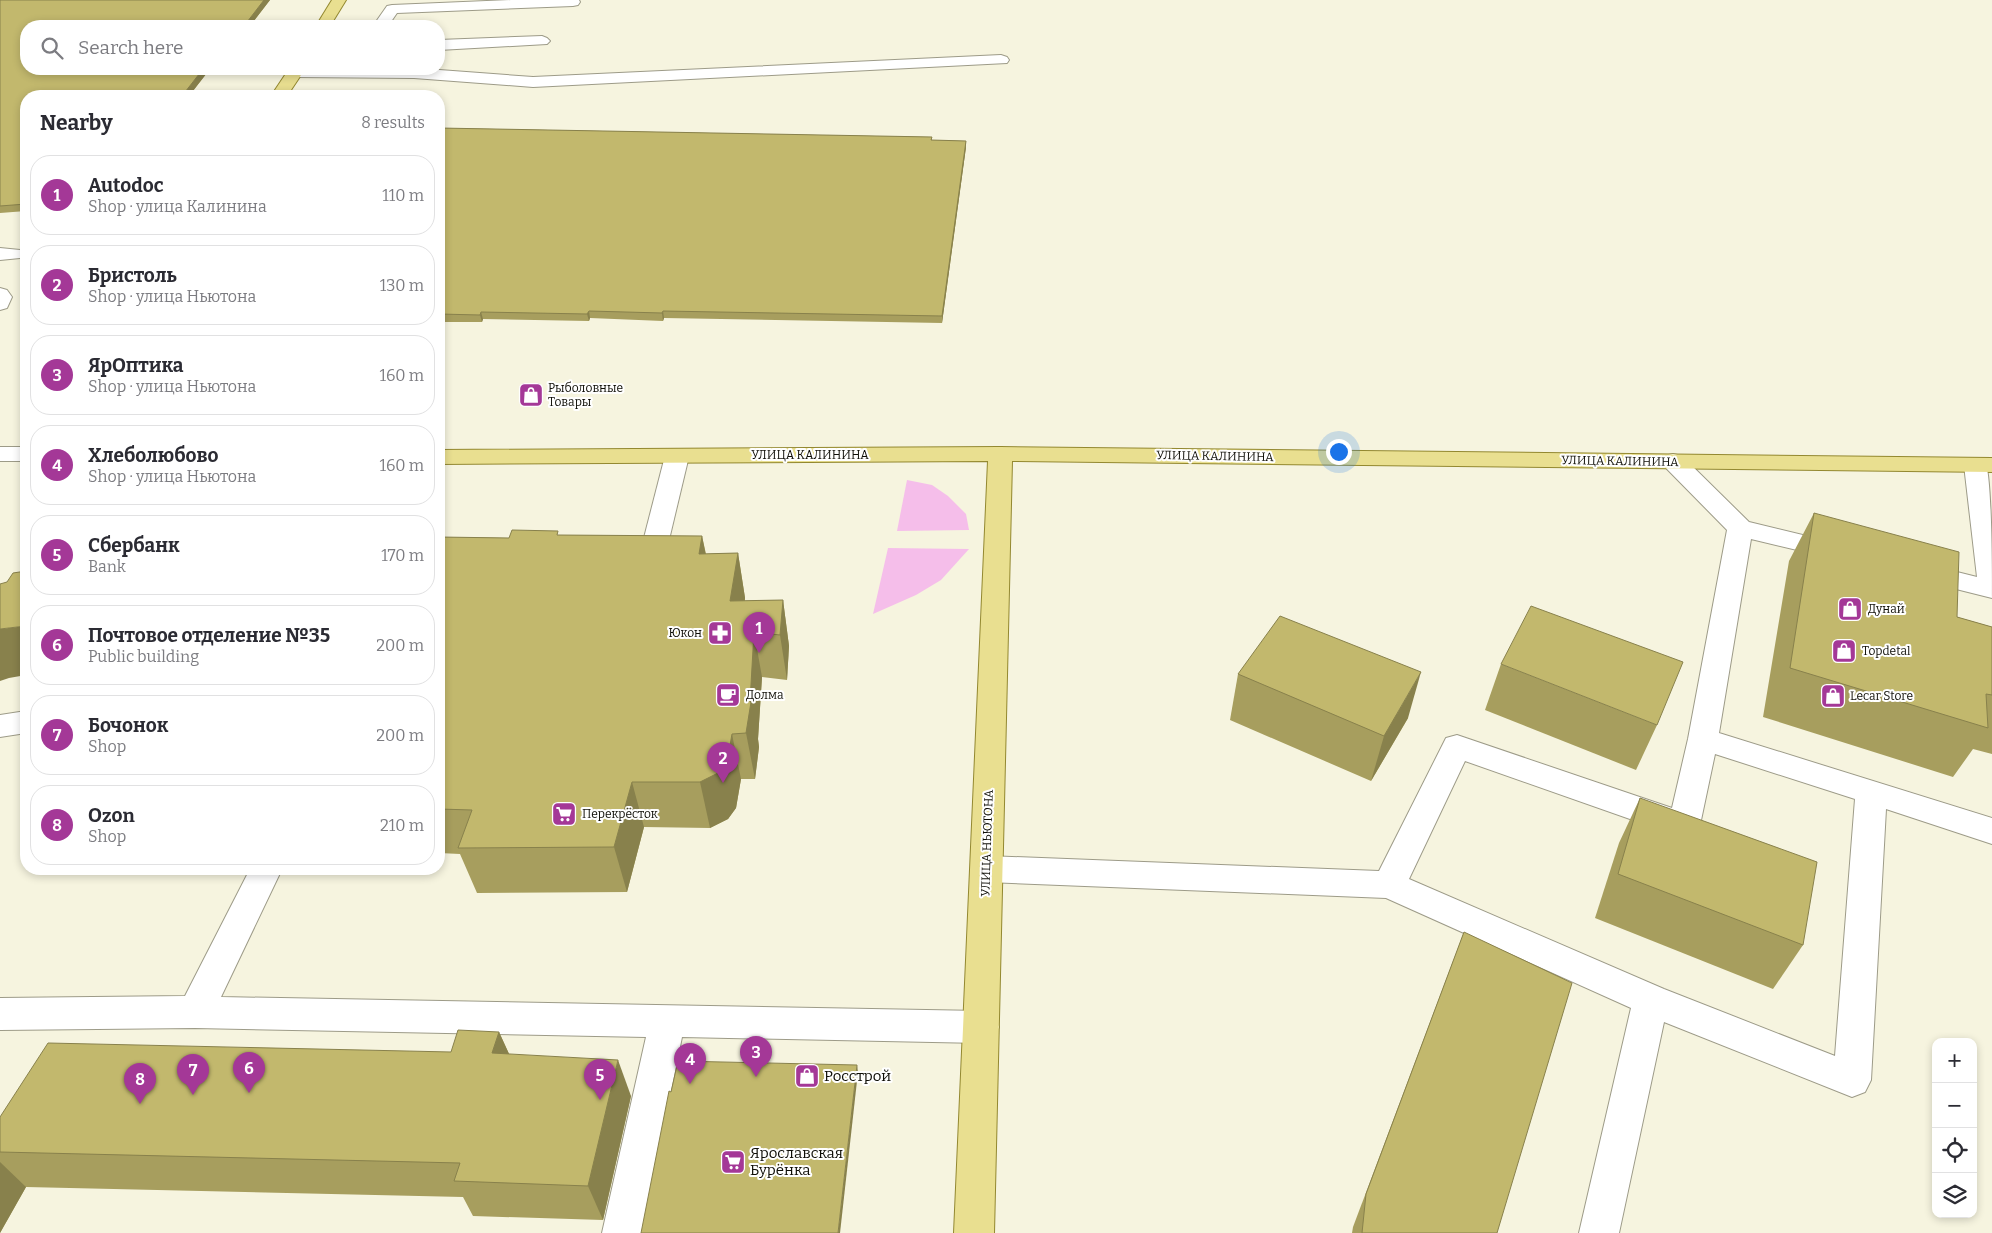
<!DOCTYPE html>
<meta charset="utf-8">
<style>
body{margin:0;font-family:Bitter,serif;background:#f7f7f7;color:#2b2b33}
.controls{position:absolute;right:15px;bottom:15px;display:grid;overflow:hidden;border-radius:10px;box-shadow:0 2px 8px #0003}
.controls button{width:45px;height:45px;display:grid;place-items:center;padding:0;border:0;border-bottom:1px solid #e1e1e2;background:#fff;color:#2b2b33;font:25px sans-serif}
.you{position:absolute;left:1338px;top:451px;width:18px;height:18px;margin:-12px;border:4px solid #fff;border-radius:50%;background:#1a73e8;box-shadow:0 0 0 8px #1a73e833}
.badge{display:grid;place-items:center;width:32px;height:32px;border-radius:50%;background:#a43897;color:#fff;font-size:16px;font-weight:700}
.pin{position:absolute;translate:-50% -41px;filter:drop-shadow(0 1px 2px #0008)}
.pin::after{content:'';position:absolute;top:26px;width:18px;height:15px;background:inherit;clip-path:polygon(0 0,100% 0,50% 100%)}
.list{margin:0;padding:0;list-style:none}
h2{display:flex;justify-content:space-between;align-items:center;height:65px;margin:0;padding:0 20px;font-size:21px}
h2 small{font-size:16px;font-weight:400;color:#7c7c81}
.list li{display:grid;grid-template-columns:32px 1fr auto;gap:15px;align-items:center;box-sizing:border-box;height:80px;margin:0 10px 10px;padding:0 10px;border:1px solid #e1e1e2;border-radius:20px}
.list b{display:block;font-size:19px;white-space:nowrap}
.list p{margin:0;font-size:16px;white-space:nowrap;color:#7c7c81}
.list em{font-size:16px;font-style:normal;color:#7c7c81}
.icon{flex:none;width:28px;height:28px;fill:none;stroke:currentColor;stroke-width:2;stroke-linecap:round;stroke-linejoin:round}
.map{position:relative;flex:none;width:1992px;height:1233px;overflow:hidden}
.search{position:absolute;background:#fff;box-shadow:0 2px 8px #0003;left:20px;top:20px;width:425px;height:55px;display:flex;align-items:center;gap:12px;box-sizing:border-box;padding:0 18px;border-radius:20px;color:#7c7c81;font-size:19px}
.panel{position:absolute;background:#fff;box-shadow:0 2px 8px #0003;left:20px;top:90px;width:425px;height:785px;border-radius:20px}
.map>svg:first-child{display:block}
.green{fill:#f5beea}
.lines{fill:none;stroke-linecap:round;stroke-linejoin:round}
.minor-casing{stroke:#9d9b88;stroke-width:2}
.major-casing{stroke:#938830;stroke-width:2}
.minor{fill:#fff;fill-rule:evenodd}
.major{fill:#e9df90;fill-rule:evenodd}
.wall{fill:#a79e5e}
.shaded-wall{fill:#88814c}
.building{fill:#c2b86d;stroke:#88814c}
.labels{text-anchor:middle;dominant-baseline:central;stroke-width:4;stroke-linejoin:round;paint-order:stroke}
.poi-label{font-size:12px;fill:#0e0d06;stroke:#fff;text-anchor:start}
.street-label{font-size:12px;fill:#0e0d06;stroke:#fff}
.near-poi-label{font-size:15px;fill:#0e0d06;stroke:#fff;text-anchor:start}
</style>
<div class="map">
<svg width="1992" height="1233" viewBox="0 0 1992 1233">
<rect width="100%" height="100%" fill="#f6f4df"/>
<g class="green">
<path d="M 907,480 L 932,485 L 948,496 L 966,514 L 969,530 L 897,531 Z"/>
<path d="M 888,548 L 969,549 L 941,580 L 916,595 L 873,614 Z"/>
</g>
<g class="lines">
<defs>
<g id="minor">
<path d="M 511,0 L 579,0 L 580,2 L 578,5 L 573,6 L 397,13 L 388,26 L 373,26 L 387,6 L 392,5 Z"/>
<path d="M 542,36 L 547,38 L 550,41 L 547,44 L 439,50 L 439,40 Z"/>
<path d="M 1001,55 L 1007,57 L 1009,60 L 1007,63 L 533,87 L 414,78 L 295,77 L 289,75 L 287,72 L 289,69 L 426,69 L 533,77 Z"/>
<path d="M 0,248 L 20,250 L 23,254 L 20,258 L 0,260 Z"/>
<path d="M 0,288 L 7,290 L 12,297 L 7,308 L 0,310 Z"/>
<rect x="0" y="447" width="26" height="14"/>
<path d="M 677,449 L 686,451 L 689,456 L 663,565 L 659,571 L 650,574 L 641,571 L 637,565 L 665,456 L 668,451 Z"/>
<path d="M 1673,454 L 1682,456 L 1749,522 L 1844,545 L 1848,551 L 1844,557 L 1835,559 L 1751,539 L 1719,733 L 1992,818 L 1992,844 L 1886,809 L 1871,1080 L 1865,1092 L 1852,1097 L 1664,1022 L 1619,1233 L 1579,1233 L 1631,1008 L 1386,898 L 987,882 L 975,878 L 971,869 L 975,860 L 987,856 L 1379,871 L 1446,738 L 1457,735 L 1672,808 L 1688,739 L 1727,530 L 1664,466 L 1661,461 L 1664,456 ZM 1715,754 L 1855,799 L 1835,1056 L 1664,989 L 1409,879 L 1465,761 L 1684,838 L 1695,834 L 1700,825 Z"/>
<path d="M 1976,458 L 1985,460 C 1992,478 1992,571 1992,598 L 1912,578 L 1908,572 L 1912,566 L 1921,563 L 1977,577 L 1964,465 L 1967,460 Z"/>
<path d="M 26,711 L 26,733 L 0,737 L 0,715 Z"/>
<path d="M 250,869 L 282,869 L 221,997 L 981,1011 L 994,1016 L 999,1027 L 994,1038 L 981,1043 L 682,1037 L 642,1233 L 602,1233 L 646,1037 L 195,1028 L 0,1030 L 0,998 L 185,996 Z"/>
</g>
<g id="major">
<path d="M 332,0 L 346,0 L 330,26 L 316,26 Z"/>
<path d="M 289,69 L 305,69 L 287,96 L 271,96 Z"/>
<path d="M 1000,447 L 1992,458 L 1992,472 L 1012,461 L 994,1233 L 954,1233 L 988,461 L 439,464 L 439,450 Z"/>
</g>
</defs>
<use href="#minor" class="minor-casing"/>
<use href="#major" class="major-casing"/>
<use href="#minor" class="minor"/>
<use href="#major" class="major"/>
</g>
<g class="wall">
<path d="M 0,0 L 270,0 L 250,26 L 26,26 L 26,69 L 210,69 L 189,96 L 26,96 L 26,211 L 0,213 Z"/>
<path d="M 439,128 L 932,137 L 932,140 L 966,141 L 966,147 L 942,323 L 664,318 L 663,321 L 590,318 L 589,321 L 483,319 L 482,322 L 439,322 Z"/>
<path d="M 1814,513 L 1957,617 L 1992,627 L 1992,754 L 1973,749 L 1953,777 L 1763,717 L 1789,561 Z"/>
<path d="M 560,535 L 702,536 L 706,554 L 738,553 L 745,598 L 745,601 L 783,600 L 789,646 L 787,680 L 762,677 L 758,739 L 759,747 L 755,779 L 741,779 L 736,808 L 728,819 L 710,828 L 644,827 L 627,892 L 477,893 L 460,854 L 439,853 L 439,537 L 509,538 Z"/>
<path d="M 1501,664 L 1657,725 L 1636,770 L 1485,710 Z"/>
<path d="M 1238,674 L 1408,718 L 1371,781 L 1230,720 Z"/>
<path d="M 1640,798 L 1803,945 L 1773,989 L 1595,918 L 1619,843 Z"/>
<path d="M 1464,932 L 1497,1233 L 1352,1233 L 1353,1227 Z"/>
<path d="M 499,1032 L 509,1054 L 631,1096 L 603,1220 L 473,1216 L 463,1197 L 26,1187 L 0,1233 L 0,1117 L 451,1052 Z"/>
</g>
<g class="shaded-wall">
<path d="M 264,0 L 270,0 L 250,26 L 244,26 Z"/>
<path d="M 203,69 L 210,69 L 189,96 L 182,96 Z"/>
<path d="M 966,141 L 966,147 L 942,323 L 942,316 Z"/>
<path d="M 589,311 L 590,318 L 589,321 L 587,314 Z"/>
<path d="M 663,311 L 664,318 L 663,321 L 662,313 Z"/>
<path d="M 481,312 L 483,319 L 482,322 L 480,315 Z"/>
<path d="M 702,536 L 711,581 L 699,554 Z"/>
<path d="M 738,553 L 745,598 L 738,647 L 730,601 Z"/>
<path d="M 783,600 L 789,646 L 787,680 L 780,635 Z"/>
<path d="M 26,626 L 26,675 L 9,678 L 0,681 L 0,629 Z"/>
<path d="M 754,632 L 762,677 L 758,739 L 759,747 L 755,779 L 746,733 Z"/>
<path d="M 1421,672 L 1408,718 L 1371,781 L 1384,736 Z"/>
<path d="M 732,734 L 741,779 L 736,808 L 728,819 L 710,828 L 700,782 Z"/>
<path d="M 632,782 L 644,827 L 627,892 L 614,847 Z"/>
<path d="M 499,1032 L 516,1069 L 492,1053 Z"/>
<path d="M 618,1060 L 631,1096 L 603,1220 L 588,1186 Z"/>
<path d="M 857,1065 L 858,1072 L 840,1233 L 838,1233 Z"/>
<path d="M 0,1162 L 26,1187 L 0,1233 Z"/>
</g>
<g class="building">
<path d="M 0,0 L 264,0 L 244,26 L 26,26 L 26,69 L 203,69 L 182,96 L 26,96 L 26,204 L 0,206 Z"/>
<path d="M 439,128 L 932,137 L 931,140 L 966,141 L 942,316 L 663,311 L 662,313 L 589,311 L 587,314 L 481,312 L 480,315 L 439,314 Z"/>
<path d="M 1814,513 L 1959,552 L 1957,617 L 1992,627 L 1992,695 L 1986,694 L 1988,728 L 1790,668 Z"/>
<path d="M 512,530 L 558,531 L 557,535 L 702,536 L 699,554 L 738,553 L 730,601 L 783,600 L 780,635 L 754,632 L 750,702 L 751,702 L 746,733 L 732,734 L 727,762 L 718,773 L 700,782 L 632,782 L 614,847 L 458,848 L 472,810 L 439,809 L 439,537 L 509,538 Z"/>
<path d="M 26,571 L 26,626 L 0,629 L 0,584 L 7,582 L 13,573 Z"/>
<path d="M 1531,606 L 1683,662 L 1657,725 L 1501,664 Z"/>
<path d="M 1280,616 L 1421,672 L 1384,736 L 1238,674 Z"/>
<path d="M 1640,798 L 1817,862 L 1803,945 L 1618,874 Z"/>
<path d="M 1464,932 L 1572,983 L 1497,1233 L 1362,1233 L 1366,1194 Z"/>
<path d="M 458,1030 L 499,1032 L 492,1053 L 618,1060 L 588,1186 L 454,1181 L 460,1163 L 0,1152 L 0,1117 L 48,1043 L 451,1052 Z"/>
<path d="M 678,1061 L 857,1065 L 838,1233 L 641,1233 L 669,1091 L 671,1092 Z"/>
</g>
<defs>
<symbol id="shop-square" viewBox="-11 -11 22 22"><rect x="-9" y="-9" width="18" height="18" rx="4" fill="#a43897" stroke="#fff"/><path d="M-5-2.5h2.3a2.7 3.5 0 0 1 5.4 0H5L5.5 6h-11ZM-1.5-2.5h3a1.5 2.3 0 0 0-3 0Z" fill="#fff"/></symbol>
<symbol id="pharmacy-square" viewBox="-11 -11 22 22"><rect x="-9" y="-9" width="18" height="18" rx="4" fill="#a43897" stroke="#fff"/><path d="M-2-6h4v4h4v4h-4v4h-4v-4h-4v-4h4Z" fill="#fff"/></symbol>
<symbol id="cafe-square" viewBox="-11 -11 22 22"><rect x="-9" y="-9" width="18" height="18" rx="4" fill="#a43897" stroke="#fff"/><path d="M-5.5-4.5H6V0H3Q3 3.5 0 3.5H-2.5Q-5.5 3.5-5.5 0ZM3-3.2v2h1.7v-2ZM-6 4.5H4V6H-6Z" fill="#fff"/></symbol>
<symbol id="supermarket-square" viewBox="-11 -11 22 22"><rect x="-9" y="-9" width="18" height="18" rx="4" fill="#a43897" stroke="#fff"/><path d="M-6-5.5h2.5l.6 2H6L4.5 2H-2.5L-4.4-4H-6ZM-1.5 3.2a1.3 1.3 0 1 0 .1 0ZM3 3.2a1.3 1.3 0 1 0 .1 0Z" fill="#fff"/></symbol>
</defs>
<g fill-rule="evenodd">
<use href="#shop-square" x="517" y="381" width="28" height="28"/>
<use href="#shop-square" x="1836" y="595" width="28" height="28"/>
<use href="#pharmacy-square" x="706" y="619" width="28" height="28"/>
<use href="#shop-square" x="1830" y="637" width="28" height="28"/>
<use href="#cafe-square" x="714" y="681" width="28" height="28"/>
<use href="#shop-square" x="1819" y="682" width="28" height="28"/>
<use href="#supermarket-square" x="550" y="800" width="28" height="28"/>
<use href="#shop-square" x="793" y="1062" width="28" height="28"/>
<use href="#supermarket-square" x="719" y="1148" width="28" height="28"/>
</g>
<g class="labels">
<g class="poi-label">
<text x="548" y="388">Рыболовные<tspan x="548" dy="14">Товары</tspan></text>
<text x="1868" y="609">Дунай</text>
<text x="702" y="633" text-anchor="end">Юкон</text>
<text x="1862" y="651">Topdetal</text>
<text x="746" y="695">Долма</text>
<text x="1850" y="696">Lecar Store</text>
<text x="582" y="814">Перекрёсток</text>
</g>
<g class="street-label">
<text x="810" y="455">УЛИЦА КАЛИНИНА</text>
<text transform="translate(1215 456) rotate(1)">УЛИЦА КАЛИНИНА</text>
<text transform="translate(1620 461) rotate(1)">УЛИЦА КАЛИНИНА</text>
<text transform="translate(987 843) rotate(-88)">УЛИЦА НЬЮТОНА</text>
</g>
<g class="near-poi-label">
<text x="824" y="1076">Росстрой</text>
<text x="750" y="1153">Ярославская<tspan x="750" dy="17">Бурёнка</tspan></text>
</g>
</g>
</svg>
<div class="controls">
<button>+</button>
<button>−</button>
<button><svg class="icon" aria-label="locate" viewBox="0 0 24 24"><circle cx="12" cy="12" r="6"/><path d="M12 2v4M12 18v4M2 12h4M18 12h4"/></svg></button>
<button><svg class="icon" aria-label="layers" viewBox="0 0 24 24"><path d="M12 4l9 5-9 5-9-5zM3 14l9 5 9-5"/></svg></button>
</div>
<div class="you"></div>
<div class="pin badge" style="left:759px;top:653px">1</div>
<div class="pin badge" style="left:723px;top:783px">2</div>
<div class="pin badge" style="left:756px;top:1077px">3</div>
<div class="pin badge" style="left:690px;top:1084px">4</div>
<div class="pin badge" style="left:600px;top:1100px">5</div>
<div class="pin badge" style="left:249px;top:1093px">6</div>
<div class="pin badge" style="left:193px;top:1095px">7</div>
<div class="pin badge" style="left:140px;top:1104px">8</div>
<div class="search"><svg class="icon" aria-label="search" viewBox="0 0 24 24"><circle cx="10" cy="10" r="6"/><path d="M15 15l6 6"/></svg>Search here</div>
<section class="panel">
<h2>Nearby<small>8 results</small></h2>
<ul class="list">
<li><span class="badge">1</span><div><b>Autodoc</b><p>Shop · улица Калинина</p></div><em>110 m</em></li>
<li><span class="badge">2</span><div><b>Бристоль</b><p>Shop · улица Ньютона</p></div><em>130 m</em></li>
<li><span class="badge">3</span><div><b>ЯрОптика</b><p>Shop · улица Ньютона</p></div><em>160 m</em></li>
<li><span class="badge">4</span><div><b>Хлеболюбово</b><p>Shop · улица Ньютона</p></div><em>160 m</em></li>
<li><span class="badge">5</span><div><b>Сбербанк</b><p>Bank</p></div><em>170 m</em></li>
<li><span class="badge">6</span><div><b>Почтовое отделение №35</b><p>Public building</p></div><em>200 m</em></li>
<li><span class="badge">7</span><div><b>Бочонок</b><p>Shop</p></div><em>200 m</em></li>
<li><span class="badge">8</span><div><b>Ozon</b><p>Shop</p></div><em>210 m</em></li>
</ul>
</section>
</div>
